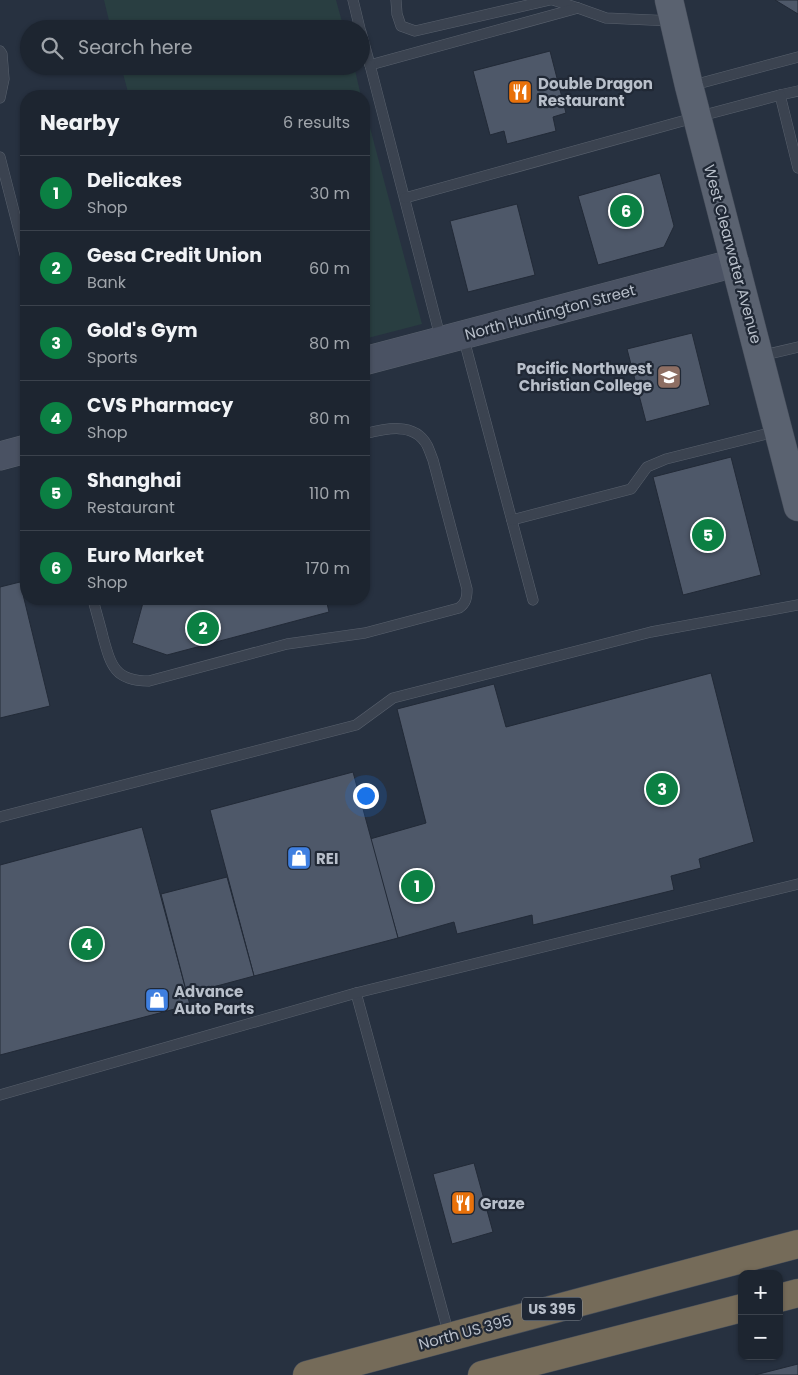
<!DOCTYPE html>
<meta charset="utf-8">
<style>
body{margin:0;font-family:Poppins,sans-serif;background:#2a313c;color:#f1f3f6}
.controls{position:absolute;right:15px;bottom:15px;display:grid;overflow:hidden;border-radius:10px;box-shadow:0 1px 4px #0004}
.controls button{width:45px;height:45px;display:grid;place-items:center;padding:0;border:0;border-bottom:1px solid #3b424c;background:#1d2530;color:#f1f3f6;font:25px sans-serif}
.you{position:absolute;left:365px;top:795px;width:18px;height:18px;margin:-12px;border:4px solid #fff;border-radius:50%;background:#1a73e8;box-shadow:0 0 0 8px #1a73e833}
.badge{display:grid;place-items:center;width:32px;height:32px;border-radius:50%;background:#0b8043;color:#fff;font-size:16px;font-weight:700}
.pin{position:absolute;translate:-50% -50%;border:2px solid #fff;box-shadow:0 1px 5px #0006}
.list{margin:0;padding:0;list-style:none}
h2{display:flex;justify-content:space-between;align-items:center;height:65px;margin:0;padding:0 20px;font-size:21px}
h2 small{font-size:16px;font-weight:400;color:#a0a5ab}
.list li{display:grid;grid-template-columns:32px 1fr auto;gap:15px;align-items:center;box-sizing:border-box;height:75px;padding:0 20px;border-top:1px solid #3b424c}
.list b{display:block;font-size:19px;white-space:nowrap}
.list p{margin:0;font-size:16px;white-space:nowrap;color:#a0a5ab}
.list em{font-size:16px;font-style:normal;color:#a0a5ab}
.icon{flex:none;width:28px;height:28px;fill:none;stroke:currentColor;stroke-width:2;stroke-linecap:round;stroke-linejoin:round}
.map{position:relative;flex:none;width:798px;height:1375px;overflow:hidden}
.search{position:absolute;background:#1d2530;box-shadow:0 1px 4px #0004;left:20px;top:20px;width:350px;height:55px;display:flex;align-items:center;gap:12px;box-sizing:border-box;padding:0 18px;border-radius:28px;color:#a0a5ab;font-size:19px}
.panel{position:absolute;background:#1d2530;box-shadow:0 1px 4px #0004;left:20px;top:90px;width:350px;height:515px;border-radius:20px}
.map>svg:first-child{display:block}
.green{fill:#293e41}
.building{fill:#4e5869;stroke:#222a37}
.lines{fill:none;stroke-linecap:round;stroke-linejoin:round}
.lane-casing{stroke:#59616d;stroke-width:11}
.secondary-casing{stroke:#59616d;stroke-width:29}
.primary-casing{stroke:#454c59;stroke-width:29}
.highway-casing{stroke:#464e5a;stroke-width:29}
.lane{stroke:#3b4350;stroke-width:10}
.secondary{stroke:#4a5263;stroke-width:28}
.primary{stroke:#5a6270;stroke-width:28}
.highway{stroke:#756b59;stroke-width:28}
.labels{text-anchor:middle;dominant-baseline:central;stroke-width:4.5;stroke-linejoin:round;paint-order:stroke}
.shield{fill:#202835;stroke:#8a929d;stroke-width:1}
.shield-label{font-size:14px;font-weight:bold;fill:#b8bfca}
.poi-label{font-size:15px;font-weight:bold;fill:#b8bfca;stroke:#202835;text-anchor:start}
.street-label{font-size:15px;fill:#b8bfca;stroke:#202835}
</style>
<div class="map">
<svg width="798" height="1375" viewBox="0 0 798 1375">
<rect width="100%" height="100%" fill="#273140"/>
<g class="green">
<path d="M 104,0 L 336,0 L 344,29 L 111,29 Z"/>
<path d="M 121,66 L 354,66 L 361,96 L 129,96 Z"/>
<path d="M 364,105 L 422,324 L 364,339 Z"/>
</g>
<g class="building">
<path d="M 775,0 L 798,0 L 798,14 Z"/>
<path d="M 550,51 L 566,113 L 553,117 L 556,131 L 507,144 L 504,131 L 490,135 L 473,71 Z"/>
<path d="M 660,173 L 674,226 L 664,247 L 598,265 L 578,196 Z"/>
<path d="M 517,204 L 535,275 L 468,292 L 450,221 Z"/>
<path d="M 692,333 L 710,405 L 646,422 L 627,349 Z"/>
<path d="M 731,457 L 761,575 L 683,595 L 653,477 Z"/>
<path d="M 20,582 L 50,706 L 0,718 L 0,587 Z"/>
<path d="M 144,599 L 326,599 L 329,612 L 167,655 L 132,643 Z"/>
<path d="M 711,673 L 754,842 L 699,859 L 701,868 L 671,876 L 674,890 L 533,925 L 532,915 L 457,934 L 454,922 L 398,938 L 370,839 L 426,823 L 397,709 L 494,684 L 506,727 Z"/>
<path d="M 353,772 L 398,938 L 254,976 L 210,810 Z"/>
<path d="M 142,827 L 190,1005 L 0,1055 L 0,865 Z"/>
<path d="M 227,877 L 254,976 L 187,994 L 161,894 Z"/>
<path d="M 474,1163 L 493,1232 L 452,1244 L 433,1174 Z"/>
<path d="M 798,1364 L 798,1375 L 755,1375 Z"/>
</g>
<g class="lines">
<defs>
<g id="lane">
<path d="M 353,0 L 360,29"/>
<path d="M 396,0 L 397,14 L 401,26 L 415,31 L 550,0"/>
<path d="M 553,0 L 578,8"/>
<path d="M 361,32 L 370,65 L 578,8 L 606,18 L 673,21"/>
<path d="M 0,51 L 2,54 L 4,79 L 0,98"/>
<path d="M 370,65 L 441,340"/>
<path d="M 690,86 L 798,57"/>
<path d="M 780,95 L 798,91"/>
<path d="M 0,157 L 26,258"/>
<path d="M 405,198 L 697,117 L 780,95 L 798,168"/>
<path d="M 463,336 L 533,600"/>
<path d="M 760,356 L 798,347"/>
<path d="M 512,520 L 631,489 L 647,467 L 666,459 L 778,431"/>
<path d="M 93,599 C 96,612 100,624 103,637 C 111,666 115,681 149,681 L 287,644 L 365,633 L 459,608 C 466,603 467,598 467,589 L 433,460 C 431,455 429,449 427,445 C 414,421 384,429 364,434"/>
<path d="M 0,817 L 356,725 L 393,698 L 651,632 L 798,605"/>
<path d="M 356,993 L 449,1335"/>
<path d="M 0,1095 L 356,993 L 798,884"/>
</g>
<g id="secondary">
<path d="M 364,361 L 735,263"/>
<path d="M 0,456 L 26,449"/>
</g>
<path id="primary" d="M 669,0 L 689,86 L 798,507"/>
<g id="highway">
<path d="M 779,1298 L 798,1293"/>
<path d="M 307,1375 L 798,1244"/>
<path d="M 482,1375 L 742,1308"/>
</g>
</defs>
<use href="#lane" class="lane-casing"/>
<use href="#secondary" class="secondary-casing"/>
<use href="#primary" class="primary-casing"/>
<use href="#highway" class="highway-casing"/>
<use href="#lane" class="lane"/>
<use href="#secondary" class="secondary"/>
<use href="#primary" class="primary"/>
<use href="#highway" class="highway"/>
</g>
<defs>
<symbol id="restaurant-square" viewBox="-11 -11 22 22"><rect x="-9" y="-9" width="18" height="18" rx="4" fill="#e8710a" stroke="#202835"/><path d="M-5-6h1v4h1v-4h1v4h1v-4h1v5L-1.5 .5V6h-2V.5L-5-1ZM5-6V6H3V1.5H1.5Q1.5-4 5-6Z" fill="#fff"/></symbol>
<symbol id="university-square" viewBox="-11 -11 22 22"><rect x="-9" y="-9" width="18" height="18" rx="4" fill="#8d6e63" stroke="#202835"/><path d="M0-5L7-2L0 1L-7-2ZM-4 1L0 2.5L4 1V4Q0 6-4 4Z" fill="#fff"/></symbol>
<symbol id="shop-square" viewBox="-11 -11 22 22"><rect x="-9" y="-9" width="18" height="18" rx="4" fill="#3f7fe0" stroke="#202835"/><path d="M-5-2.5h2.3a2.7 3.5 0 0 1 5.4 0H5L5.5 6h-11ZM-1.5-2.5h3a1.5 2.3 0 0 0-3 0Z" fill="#fff"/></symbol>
</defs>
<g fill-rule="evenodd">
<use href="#restaurant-square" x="506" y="78" width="28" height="28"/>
<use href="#university-square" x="655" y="363" width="28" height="28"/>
<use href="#shop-square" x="285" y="844" width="28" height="28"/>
<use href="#shop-square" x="143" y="986" width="28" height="28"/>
<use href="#restaurant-square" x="449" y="1189" width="28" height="28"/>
</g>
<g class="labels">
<rect class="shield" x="522" y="1297.5" width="60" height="23" rx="4"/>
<g class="shield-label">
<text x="552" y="1309">US 395</text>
</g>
<g class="poi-label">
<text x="538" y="83">Double Dragon<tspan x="538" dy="17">Restaurant</tspan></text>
<text x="652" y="368" text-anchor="end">Pacific Northwest<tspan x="652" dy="17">Christian College</tspan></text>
<text x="316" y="858">REI</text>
<text x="174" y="991">Advance<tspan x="174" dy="17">Auto Parts</tspan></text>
<text x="480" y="1203">Graze</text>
</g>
<g class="street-label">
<text transform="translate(733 254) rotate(75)">West Clearwater Avenue</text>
<text transform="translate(550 312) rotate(-15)">North Huntington Street</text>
<text transform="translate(465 1332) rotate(-15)">North US 395</text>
</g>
</g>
</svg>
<div class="controls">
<button>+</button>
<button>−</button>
</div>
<div class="you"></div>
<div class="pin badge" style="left:417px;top:886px">1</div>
<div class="pin badge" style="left:203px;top:628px">2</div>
<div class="pin badge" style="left:662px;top:789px">3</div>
<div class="pin badge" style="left:87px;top:944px">4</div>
<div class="pin badge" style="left:708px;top:535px">5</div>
<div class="pin badge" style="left:626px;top:211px">6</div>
<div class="search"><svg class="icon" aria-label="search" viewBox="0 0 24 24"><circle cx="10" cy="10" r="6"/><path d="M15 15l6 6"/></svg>Search here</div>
<section class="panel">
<h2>Nearby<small>6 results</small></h2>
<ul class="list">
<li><span class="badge">1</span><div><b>Delicakes</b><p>Shop</p></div><em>30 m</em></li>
<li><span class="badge">2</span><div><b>Gesa Credit Union</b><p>Bank</p></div><em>60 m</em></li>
<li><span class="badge">3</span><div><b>Gold's Gym</b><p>Sports</p></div><em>80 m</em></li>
<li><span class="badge">4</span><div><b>CVS Pharmacy</b><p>Shop</p></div><em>80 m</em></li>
<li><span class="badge">5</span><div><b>Shanghai</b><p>Restaurant</p></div><em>110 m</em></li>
<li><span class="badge">6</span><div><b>Euro Market</b><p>Shop</p></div><em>170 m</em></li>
</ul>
</section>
</div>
